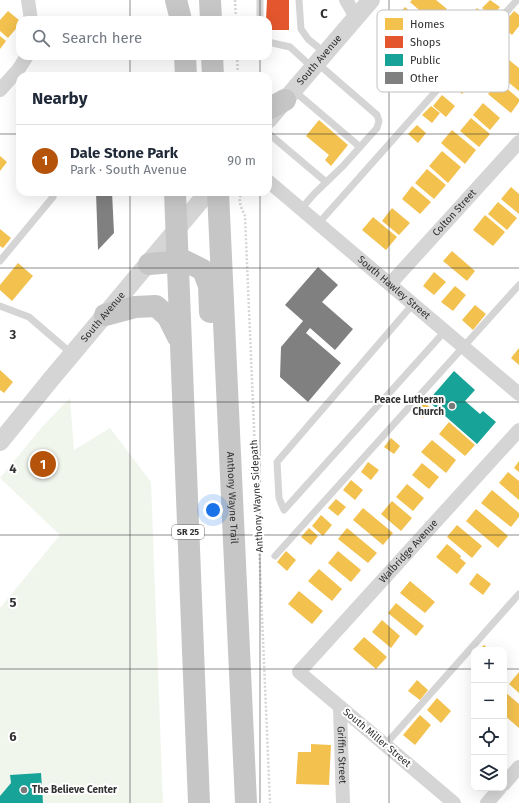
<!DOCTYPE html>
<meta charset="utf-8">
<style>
body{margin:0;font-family:"Fira Sans",sans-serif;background:#f6f6f7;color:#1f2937}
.controls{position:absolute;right:12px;bottom:12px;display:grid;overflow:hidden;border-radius:8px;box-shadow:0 4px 16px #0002}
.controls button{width:36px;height:36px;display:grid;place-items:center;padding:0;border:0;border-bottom:1px solid #e0e1e3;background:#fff;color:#1f2937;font:20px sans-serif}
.you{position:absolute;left:213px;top:510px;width:14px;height:14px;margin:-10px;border:3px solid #fff;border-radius:50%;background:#1a73e8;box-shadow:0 0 0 6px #1a73e833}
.badge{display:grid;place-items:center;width:26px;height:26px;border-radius:50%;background:#b45309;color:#fff;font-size:13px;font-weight:700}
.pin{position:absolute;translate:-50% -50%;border:2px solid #fff;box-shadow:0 1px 4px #0006}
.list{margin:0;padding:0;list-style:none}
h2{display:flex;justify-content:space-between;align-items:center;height:52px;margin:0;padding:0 16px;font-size:17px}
h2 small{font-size:13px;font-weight:400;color:#747a83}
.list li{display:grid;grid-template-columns:26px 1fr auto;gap:12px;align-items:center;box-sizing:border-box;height:72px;padding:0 16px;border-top:1px solid #e0e1e3}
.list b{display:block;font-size:15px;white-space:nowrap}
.list p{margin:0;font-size:13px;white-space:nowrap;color:#747a83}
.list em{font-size:13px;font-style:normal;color:#747a83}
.icon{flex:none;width:22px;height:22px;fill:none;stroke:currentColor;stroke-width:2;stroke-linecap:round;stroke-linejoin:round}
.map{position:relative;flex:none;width:519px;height:803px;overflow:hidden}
.search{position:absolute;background:#fff;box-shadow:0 4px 16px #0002;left:16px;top:16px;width:256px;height:44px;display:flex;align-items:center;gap:10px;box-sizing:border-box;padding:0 14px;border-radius:12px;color:#747a83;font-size:15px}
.panel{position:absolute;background:#fff;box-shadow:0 4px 16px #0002;left:16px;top:72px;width:256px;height:124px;border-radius:12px}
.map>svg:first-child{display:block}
.green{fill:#f1f6ed}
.homes{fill:#f2c14e}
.shops{fill:#e4572e}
.public{fill:#17a398}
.building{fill:#808080}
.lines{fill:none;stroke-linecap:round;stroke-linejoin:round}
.path{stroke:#d5d5d5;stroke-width:2.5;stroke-dasharray:2 2;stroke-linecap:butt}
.service{stroke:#d5d5d5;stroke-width:7}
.minor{stroke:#d5d5d5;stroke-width:14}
.tertiary{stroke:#d5d5d5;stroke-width:18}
.trunk{stroke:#c6c6c6;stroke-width:22}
.grid{fill:none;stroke:#313131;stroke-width:1;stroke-opacity:0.55}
.poi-dot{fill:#797979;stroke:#fff;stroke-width:1.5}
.labels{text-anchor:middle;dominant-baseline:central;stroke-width:4;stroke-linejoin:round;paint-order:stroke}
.shield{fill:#fff;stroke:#6f6f6f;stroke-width:1}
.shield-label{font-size:9px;font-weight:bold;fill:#313131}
.street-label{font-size:10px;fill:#313131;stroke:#fff}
.poi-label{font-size:10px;font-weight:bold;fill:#313131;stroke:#fff;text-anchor:end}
.key{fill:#fff;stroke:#c1c1c1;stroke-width:1}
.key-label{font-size:11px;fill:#313131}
.grid-label{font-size:13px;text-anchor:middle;font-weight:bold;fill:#313131;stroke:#fff;stroke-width:4;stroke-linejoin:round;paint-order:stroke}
</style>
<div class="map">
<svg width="519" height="803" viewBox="0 0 519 803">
<rect width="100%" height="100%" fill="#fff"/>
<path class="green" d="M 70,398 L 74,450 L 110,428 L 151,482 L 163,803 L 0,803 L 0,608 L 60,535 L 0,478 L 43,426 Z"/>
<g class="homes">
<path d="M 412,0 L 436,0 L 447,9 L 435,24 L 410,2 Z"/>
<path d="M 490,0 L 500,7 L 492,16 L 482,8 Z"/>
<path d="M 405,7 L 433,31 L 421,45 L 393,21 Z"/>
<path d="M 477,8 L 489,18 L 480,29 L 468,20 Z"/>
<path d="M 8,11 L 20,21 L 20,24 L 8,38 L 0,31 L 0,20 Z"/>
<path d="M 514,11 L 519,15 L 519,26 L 512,35 L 501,26 Z"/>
<path d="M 0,36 L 6,41 L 0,49 Z"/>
<path d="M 509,60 L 519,68 L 519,91 L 498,74 Z"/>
<path d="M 458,78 L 468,87 L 462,94 L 452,85 Z"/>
<path d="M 498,81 L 519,99 L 519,102 L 511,113 L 488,94 Z"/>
<path d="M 442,95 L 455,106 L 446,117 L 433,106 Z"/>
<path d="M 483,103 L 500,118 L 490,130 L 473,115 Z"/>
<path d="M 431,106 L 440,113 L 432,123 L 422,115 Z"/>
<path d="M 471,118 L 490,134 L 479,147 L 460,131 Z"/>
<path d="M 319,120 L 348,145 L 331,166 L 325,160 L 329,155 L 306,136 Z"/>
<path d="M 417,125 L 426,133 L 418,143 L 408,134 Z"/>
<path d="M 452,130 L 476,150 L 465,164 L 441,143 Z"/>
<path d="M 442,151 L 461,167 L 448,183 L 429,166 Z"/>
<path d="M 0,156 L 7,162 L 0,171 Z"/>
<path d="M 427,169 L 446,185 L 434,199 L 415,183 Z"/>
<path d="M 412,186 L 431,202 L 420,214 L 402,199 Z"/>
<path d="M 511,187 L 519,194 L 519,214 L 501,199 Z"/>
<path d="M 498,202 L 517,218 L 507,230 L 488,214 Z"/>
<path d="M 392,208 L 410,223 L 399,235 L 382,221 Z"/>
<path d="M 485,215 L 505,232 L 493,246 L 473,230 Z"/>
<path d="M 373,217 L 397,237 L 386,250 L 362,230 Z"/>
<path d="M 0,229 L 11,238 L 3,248 L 0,246 Z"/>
<path d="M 452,251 L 475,271 L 467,281 L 443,261 Z"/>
<path d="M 18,263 L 33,276 L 12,301 L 0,290 L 0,285 Z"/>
<path d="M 434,272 L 446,282 L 434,295 L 423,286 Z"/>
<path d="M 455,286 L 466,295 L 453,311 L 441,302 Z"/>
<path d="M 475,305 L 486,314 L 473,330 L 462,320 Z"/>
<path d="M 519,348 L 519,365 L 511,358 Z"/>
<path d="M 0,370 L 13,382 L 4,393 L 0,390 Z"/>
<path d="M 423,402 L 431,408 L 423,418 L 415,412 Z"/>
<path d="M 449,422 L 475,445 L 465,456 L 439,434 Z"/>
<path d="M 391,438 L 400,446 L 394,454 L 384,447 Z"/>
<path d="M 432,440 L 456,460 L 446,473 L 421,452 Z"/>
<path d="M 519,461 L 519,472 L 514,468 Z"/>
<path d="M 368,462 L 379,470 L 371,480 L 361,472 Z"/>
<path d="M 422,463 L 439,477 L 429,489 L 412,475 Z"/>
<path d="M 508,472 L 519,481 L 519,500 L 499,483 Z"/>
<path d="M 351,480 L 363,490 L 355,500 L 343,490 Z"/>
<path d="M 407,484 L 424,498 L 413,511 L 396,497 Z"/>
<path d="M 492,490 L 519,513 L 519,517 L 511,527 L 481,503 Z"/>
<path d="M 336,499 L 346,507 L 338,516 L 328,508 Z"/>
<path d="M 392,501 L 412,518 L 401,531 L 381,514 Z"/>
<path d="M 363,508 L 393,533 L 383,545 L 353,520 Z"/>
<path d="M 476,509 L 508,536 L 498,548 L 466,521 Z"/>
<path d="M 321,515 L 332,525 L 323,536 L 312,526 Z"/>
<path d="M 457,525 L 482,546 L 472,558 L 447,537 Z"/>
<path d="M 309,528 L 318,536 L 311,545 L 301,537 Z"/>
<path d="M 347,528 L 377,553 L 368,563 L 338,539 Z"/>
<path d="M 447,544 L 461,556 L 460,558 L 466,563 L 457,574 L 436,557 Z"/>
<path d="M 286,551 L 296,560 L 287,571 L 277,562 Z"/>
<path d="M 338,551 L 361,570 L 351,582 L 328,563 Z"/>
<path d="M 319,569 L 342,589 L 332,601 L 308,581 Z"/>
<path d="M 477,573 L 491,584 L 483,595 L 469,584 Z"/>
<path d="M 410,581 L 435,602 L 425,613 L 400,593 Z"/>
<path d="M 299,591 L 323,611 L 312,624 L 288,604 Z"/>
<path d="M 396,603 L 424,626 L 416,636 L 388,613 Z"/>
<path d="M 382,620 L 400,636 L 391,648 L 372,632 Z"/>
<path d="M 364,637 L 387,657 L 376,669 L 353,649 Z"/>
<path d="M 484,645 L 490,650 L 479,650 Z"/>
<path d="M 519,672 L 519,693 L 509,684 Z"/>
<path d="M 417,680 L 428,690 L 420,700 L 408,691 Z"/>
<path d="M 504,691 L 519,704 L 519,728 L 504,715 Z"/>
<path d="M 437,698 L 451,711 L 441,723 L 427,710 Z"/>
<path d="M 420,715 L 431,725 L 415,745 L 403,735 Z"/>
<path d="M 311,744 L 331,745 L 329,785 L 296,784 L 298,752 L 311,752 Z"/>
</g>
<path class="shops" d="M 267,0 L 289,0 L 289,30 L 268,30 L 268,20 L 266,20 Z"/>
<g class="public">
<path d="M 454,371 L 475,390 L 465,401 L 480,414 L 483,411 L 496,422 L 477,444 L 428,401 Z"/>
<path d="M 41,773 L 43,803 L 0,803 L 0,796 L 11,783 L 10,775 Z"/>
</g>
<g class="building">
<path d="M 96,192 L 112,192 L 114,233 L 98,250 Z"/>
<path d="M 318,267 L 338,285 L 322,302 L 353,329 L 335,350 L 310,328 L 306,333 L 341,363 L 308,402 L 280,377 L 281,347 L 303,321 L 285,305 Z"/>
</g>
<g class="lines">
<g class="path">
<path d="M 235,0 L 236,20"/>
<path d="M 237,56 L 238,76"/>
<path d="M 243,192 C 236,199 242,209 245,216 L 270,803"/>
</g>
<g class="service">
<path d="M 260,0 L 260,20"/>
<path d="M 299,0 L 301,29 L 308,39 L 325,53"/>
<path d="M 268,42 L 290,47 L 313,68"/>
<path d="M 293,90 L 360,147"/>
<path d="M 268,133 L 326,182"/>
<path d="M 301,209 L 314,194 L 343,166 L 377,128 L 379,121 L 377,115 L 317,63"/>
<path d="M 318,224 L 517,0"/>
<path d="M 0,261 L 53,197"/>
<path d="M 413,304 L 277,462 L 279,498 L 284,510 L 445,331"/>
<path d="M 0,306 L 29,317 L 72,354"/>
<path d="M 275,556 L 519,285"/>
<path d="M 385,745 L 519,594"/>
</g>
<g class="minor">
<path d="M 28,0 L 31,20"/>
<path d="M 346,0 L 356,17"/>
<path d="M 0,90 L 18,70 L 27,56"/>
<path id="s1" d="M 268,181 L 519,394"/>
<path id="s2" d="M 390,284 L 519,142"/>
<path id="s3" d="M 340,707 L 343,803"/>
<path d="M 504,784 L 519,767"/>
<path id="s4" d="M 454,803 L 299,672 L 519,430"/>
<path d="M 487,803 L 500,788"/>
</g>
<g class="tertiary">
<path id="s5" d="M 268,120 L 371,0"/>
<path id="s6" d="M 0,442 L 52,378 L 208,192"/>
</g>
<g class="trunk">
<path d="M 176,0 L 181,20"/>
<path d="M 210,0 L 211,20"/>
<path d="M 185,56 L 186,76"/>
<path d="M 212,56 L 213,76"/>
<path d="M 268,109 L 285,100"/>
<path d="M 175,192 L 199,803"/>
<path id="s7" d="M 218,192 L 246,803"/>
<path d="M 149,264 L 185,261 L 203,270 L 209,286 L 210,312"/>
<path d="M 105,315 L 135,307 L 156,306 L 168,317 L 178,337"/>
</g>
</g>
<path class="grid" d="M 130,0 L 130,20M 260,0 L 260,20M 389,0 L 389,803M 130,56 L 130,76M 260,56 L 260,76M 0,134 L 20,134M 268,134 L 519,134M 130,192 L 130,803M 260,192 L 260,803M 0,268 L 519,268M 0,402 L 519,402M 0,535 L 519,535M 0,669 L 474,669M 504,669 L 519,669"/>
<g class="poi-dot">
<circle cx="452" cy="406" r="4"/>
<circle cx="24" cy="790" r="4"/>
</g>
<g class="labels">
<rect class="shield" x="172" y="525" width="32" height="14" rx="3"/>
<g class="shield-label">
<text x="188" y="532">SR 25</text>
</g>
<g class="street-label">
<text stroke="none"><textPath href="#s5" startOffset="79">South Avenue</textPath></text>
<text stroke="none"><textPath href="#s2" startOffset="96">Colton Street</textPath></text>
<text stroke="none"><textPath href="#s1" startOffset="165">South Hawley Street</textPath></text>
<text stroke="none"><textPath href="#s6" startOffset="162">South Avenue</textPath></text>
<text transform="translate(257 496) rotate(-93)">Anthony Wayne Sidepath</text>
<text stroke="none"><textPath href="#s7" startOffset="306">Anthony Wayne Trail</textPath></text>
<text stroke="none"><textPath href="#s4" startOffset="366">Walbridge Avenue</textPath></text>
<text transform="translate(377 738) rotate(40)">South Miller Street</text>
<text stroke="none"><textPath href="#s3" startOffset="48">Griffin Street</textPath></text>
</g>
<g class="poi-label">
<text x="444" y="400">Peace Lutheran<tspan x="444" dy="12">Church</tspan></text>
<text x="32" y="790" text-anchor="start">The Believe Center</text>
</g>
</g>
<rect x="377" y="10" width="132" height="82" rx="6" class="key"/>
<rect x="385" y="18" width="18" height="12" fill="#f2c14e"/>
<rect x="385" y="36" width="18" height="12" fill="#e4572e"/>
<rect x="385" y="54" width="18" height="12" fill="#17a398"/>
<rect x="385" y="72" width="18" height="12" fill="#808080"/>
<g class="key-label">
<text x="410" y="28">Homes</text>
<text x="410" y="46">Shops</text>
<text x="410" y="64">Public</text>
<text x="410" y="82">Other</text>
</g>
<g class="grid-label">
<text x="324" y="18">C</text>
<text x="13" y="339">3</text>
<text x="13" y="473">4</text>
<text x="13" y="607">5</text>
<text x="13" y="741">6</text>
</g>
</svg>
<div class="controls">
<button>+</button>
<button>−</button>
<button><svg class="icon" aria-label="locate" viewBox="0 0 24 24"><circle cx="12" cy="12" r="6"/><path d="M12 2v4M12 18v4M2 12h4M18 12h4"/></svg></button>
<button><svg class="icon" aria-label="layers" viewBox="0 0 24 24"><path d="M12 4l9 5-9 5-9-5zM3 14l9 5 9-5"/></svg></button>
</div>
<div class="you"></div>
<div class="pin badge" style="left:43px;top:464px">1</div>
<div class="search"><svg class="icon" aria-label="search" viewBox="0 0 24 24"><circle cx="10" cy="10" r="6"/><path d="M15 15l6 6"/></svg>Search here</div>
<section class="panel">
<h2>Nearby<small></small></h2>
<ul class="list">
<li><span class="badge">1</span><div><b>Dale Stone Park</b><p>Park · South Avenue</p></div><em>90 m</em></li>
</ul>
</section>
</div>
